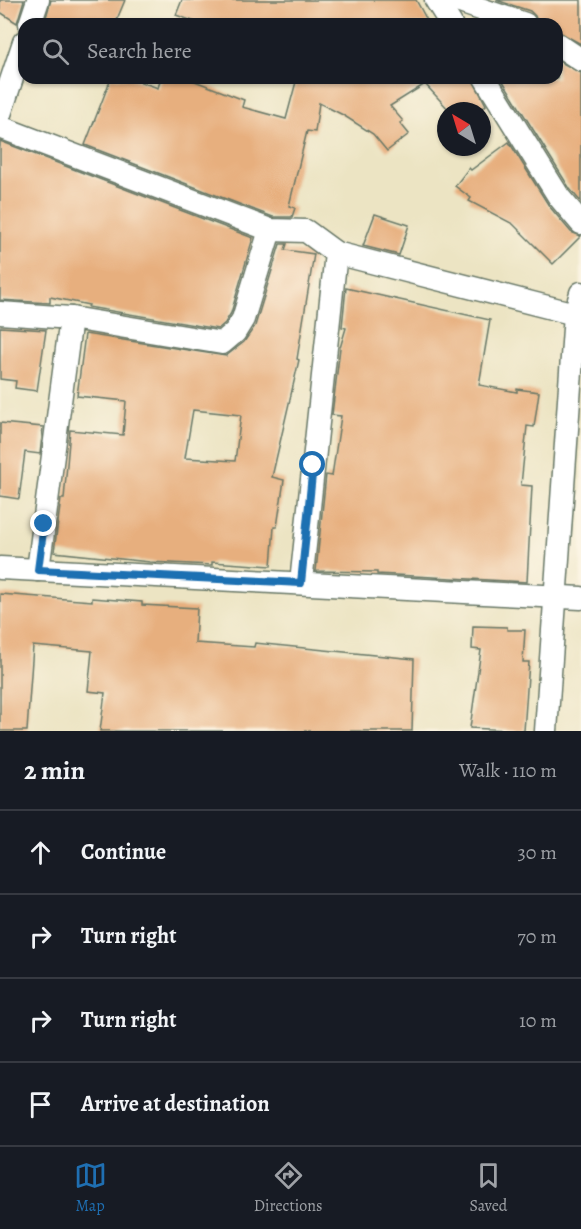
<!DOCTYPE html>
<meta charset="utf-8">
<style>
body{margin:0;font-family:Alegreya,serif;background:#20242c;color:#f1f3f6}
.compass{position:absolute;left:437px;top:102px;width:54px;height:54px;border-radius:50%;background:#171b24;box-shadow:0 2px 4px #0004;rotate:322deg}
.stop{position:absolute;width:18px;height:18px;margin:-14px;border:4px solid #1f6fb2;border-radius:50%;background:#fff}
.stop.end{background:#1f6fb2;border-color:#fff;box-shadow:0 2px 6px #0008}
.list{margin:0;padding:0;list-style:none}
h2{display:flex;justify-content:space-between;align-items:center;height:78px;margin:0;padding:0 24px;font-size:26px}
h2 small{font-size:20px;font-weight:400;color:#9ea1a6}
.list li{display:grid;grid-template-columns:39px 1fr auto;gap:18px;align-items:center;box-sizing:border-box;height:84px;padding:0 24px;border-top:2px solid #363941}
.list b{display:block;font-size:22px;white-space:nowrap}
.list em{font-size:20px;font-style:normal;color:#9ea1a6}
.icon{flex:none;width:33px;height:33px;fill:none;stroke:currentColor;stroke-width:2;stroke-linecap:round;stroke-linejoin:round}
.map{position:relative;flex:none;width:581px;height:731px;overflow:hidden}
.search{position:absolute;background:#171b24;box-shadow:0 2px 4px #0004;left:18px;right:18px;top:18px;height:66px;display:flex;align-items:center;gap:15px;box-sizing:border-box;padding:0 21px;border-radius:18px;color:#9ea1a6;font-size:22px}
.sheet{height:414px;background:#171b24}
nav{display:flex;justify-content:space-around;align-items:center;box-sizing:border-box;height:84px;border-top:2px solid #363941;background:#171b24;font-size:16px;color:#9ea1a6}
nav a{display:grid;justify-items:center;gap:3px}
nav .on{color:#1f6fb2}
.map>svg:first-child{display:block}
.building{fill:#e7af7e;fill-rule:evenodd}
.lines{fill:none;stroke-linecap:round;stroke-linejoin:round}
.minor-casing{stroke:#677766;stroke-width:25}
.minor{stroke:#fff;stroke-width:22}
.route{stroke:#1f6fb2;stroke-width:8}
</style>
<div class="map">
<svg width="581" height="731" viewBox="0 0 581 731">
<rect width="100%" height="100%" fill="#fcf5e5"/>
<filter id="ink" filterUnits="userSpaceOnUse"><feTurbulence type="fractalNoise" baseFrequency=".0167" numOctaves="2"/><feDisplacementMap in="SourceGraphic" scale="12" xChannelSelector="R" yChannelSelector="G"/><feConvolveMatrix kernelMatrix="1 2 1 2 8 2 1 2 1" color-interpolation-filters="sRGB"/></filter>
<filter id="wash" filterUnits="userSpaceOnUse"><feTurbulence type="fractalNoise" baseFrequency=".008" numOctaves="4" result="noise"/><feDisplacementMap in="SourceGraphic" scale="24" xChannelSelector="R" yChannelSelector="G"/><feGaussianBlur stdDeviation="1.35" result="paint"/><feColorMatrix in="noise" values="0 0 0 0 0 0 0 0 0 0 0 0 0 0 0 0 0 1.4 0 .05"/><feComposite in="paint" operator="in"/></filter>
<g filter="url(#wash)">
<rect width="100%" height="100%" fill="#ece4c3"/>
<g id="blocks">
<g class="building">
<path d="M 0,0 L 24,0 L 17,23 L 0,12 Z"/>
<path d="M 51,0 L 125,0 L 115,24 L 44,24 Z"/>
<path d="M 182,0 L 416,0 L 429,24 L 201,24 L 176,15 Z"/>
<path d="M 496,0 L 581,0 L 581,44 L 557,31 L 557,24 L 538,24 L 535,16 L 530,11 Z"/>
<path d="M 557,60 L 581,73 L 581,202 L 570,189 L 501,78 L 557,78 Z"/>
<path d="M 111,78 L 130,78 L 158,88 L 161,78 L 187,78 L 244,100 L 242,107 L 286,119 L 297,78 L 472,78 L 486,105 L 480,111 L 450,111 L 425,84 L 390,106 L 403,121 L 400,123 L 409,134 L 387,151 L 373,134 L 343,115 L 319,103 L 315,132 L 307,131 L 289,206 L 295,208 L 292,217 L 273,217 L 85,145 Z"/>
<path d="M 0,141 L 253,238 L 231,313 L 225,323 L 218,329 L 88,307 L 89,305 L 50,297 L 50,303 L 0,300 Z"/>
<path d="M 509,142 L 549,206 L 571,232 L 581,236 L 553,264 L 513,224 L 469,201 L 471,198 L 455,186 L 469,168 L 471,170 Z"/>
<path d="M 375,214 L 409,225 L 399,255 L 363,246 Z"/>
<path d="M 280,244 L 287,244 L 285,250 L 314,254 L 297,359 L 299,360 L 272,477 L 284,480 L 277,527 L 274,527 L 271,566 L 212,562 L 212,565 L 150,562 L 54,552 L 61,499 L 64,499 L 70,430 L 123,435 L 126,401 L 77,396 L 85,334 L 226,356 L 244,342 L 255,326 ZM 193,410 L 241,415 L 235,461 L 185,458 Z"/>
<path d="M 346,288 L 490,320 L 479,385 L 517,392 L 517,389 L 539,392 L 534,427 L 527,426 L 521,485 L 532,486 L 527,582 L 377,574 L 377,572 L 316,571 L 326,475 L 332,476 L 341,416 L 332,415 L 340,348 L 346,328 L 342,327 Z"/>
<path d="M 0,327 L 46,330 L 37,391 L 15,388 L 16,381 L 0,379 Z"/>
<path d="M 0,423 L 43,427 L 40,454 L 25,452 L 19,499 L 0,496 Z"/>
<path d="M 0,594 L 92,601 L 92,598 L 142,602 L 142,605 L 197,608 L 195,643 L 254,647 L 255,643 L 414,659 L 412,731 L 100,731 L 105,693 L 88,691 L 92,651 L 33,646 L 27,731 L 0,731 Z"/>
<path d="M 473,626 L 507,627 L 507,630 L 525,630 L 523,662 L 529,662 L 524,731 L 470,728 L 481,650 L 472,649 Z"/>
</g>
</g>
</g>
<g filter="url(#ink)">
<use href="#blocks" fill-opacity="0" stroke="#677766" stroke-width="1.5"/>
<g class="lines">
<defs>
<g id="minor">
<path d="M 436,0 L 451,24"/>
<path d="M 454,0 L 525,24"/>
<path d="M 30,24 L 38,0"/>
<path d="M 557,44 L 581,60"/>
<path d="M 485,78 L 559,197 L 581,223"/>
<path d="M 0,114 L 24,42"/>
<path d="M 0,127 L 270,230 L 306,231 L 336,253 L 575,314"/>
<path d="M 0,313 L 71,318 L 222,343 L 235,332 L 243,319 L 270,230"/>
<path d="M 0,568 L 581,598"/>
<path d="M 38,570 L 71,318"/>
<path d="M 301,583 L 336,253"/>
<path d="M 546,731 L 575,314 L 581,293"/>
</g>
</defs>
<use href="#minor" class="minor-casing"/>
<use href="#minor" class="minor"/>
</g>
</g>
<g class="lines" filter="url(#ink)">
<path class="route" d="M 44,524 L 38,570 L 301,583 L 313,465"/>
</g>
</svg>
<svg class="compass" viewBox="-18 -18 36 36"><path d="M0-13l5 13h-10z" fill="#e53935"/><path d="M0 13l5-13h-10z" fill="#9ea1a6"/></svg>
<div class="stop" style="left:313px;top:465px"></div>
<div class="stop end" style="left:44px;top:524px"></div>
<div class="search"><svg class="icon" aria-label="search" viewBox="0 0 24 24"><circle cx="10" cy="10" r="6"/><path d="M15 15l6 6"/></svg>Search here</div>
</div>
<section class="sheet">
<h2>2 min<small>Walk · 110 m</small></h2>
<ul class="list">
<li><svg class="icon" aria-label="ahead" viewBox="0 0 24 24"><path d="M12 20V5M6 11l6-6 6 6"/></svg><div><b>Continue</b></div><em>30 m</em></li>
<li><svg class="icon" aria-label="right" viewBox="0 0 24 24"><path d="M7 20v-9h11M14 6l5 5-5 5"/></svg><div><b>Turn right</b></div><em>70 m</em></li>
<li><svg class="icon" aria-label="right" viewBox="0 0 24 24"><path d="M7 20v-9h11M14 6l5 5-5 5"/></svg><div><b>Turn right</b></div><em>10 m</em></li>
<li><svg class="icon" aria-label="arrive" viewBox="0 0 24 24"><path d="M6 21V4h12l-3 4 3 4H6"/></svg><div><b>Arrive at destination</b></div></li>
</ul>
</section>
<nav>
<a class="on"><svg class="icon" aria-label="map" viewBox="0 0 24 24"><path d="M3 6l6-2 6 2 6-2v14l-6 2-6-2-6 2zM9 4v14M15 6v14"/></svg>Map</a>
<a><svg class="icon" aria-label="directions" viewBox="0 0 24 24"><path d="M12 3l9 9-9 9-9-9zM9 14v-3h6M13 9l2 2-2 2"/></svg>Directions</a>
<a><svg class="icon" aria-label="saved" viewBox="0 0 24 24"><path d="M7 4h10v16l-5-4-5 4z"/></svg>Saved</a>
</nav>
